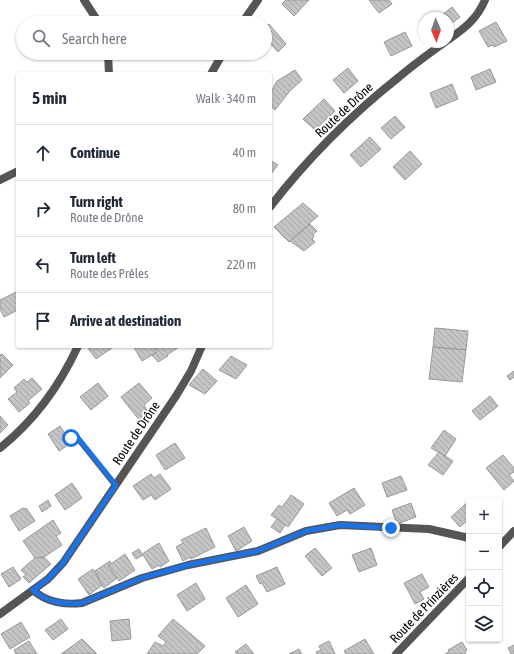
<!DOCTYPE html>
<meta charset="utf-8">
<style>
body{margin:0;font-family:"Asap Condensed",sans-serif;background:#f2f2f3;color:#1f2937}
.controls{position:absolute;right:12px;bottom:12px;display:grid;overflow:hidden;border-radius:4px;box-shadow:0 1px 3px #0004}
.controls button{width:36px;height:36px;display:grid;place-items:center;padding:0;border:0;border-bottom:1px solid #e0e1e3;background:#fff;color:#1f2937;font:20px sans-serif}
.compass{position:absolute;left:418px;top:12px;width:36px;height:36px;border-radius:50%;background:#fff;box-shadow:0 1px 3px #0004;rotate:178deg}
.stop{position:absolute;width:12px;height:12px;margin:-9px;border:3px solid #1a73e8;border-radius:50%;background:#fff}
.stop.end{background:#1a73e8;border-color:#fff;box-shadow:0 1px 4px #0008}
.list{margin:0;padding:0;list-style:none}
h2{display:flex;justify-content:space-between;align-items:center;height:52px;margin:0;padding:0 16px;font-size:17px}
h2 small{font-size:13px;font-weight:400;color:#747a83}
.list li{display:grid;grid-template-columns:26px 1fr auto;gap:12px;align-items:center;box-sizing:border-box;height:56px;padding:0 16px;border-top:1px solid #e0e1e3}
.list b{display:block;font-size:15px;white-space:nowrap}
.list p{margin:0;font-size:13px;white-space:nowrap;color:#747a83}
.list em{font-size:13px;font-style:normal;color:#747a83}
.icon{flex:none;width:22px;height:22px;fill:none;stroke:currentColor;stroke-width:2;stroke-linecap:round;stroke-linejoin:round}
.map{position:relative;flex:none;width:514px;height:654px;overflow:hidden}
.search{position:absolute;background:#fff;box-shadow:0 1px 3px #0004;left:16px;top:16px;width:256px;height:44px;display:flex;align-items:center;gap:10px;box-sizing:border-box;padding:0 14px;border-radius:22px;color:#747a83;font-size:15px}
.panel{position:absolute;background:#fff;box-shadow:0 1px 3px #0004;left:16px;top:72px;width:256px;height:276px;border-radius:4px}
.map>svg:first-child{display:block}
.building{fill:url(#building-back-hatch);stroke:#999}
.lines{fill:none;stroke-linecap:round;stroke-linejoin:round}
.service{stroke:#555;stroke-width:5.5}
.minor{stroke:#555;stroke-width:8}
.tertiary{stroke:#555;stroke-width:8}
.route{stroke:#1a73e8;stroke-width:5}
.labels{text-anchor:middle;dominant-baseline:central;stroke-width:3.5;stroke-linejoin:round;paint-order:stroke}
.street-label{font-size:13px;fill:#000;stroke:#fff}
</style>
<div class="map">
<svg width="514" height="654" viewBox="0 0 514 654">
<defs>
<pattern id="building-back-hatch" width="6" height="6" patternUnits="userSpaceOnUse"><rect width="6" height="6" fill="#c4c4c4"/><path d="M-1 5l2 2M0 0l6 6M5-1l2 2" fill="none" stroke="#a7a7a7"/></pattern>
</defs>
<rect width="100%" height="100%" fill="#fff"/>
<g class="building">
<path d="M 286,0 L 309,0 L 294,16 L 282,4 Z"/>
<path d="M 369,0 L 389,0 L 392,4 L 379,13 Z"/>
<path d="M 452,7 L 460,17 L 448,26 L 448,18 L 438,18 Z"/>
<path d="M 496,22 L 507,41 L 494,47 L 493,45 L 488,47 L 479,31 Z"/>
<path d="M 269,24 L 286,44 L 278,52 L 265,38 L 265,27 Z"/>
<path d="M 405,32 L 412,46 L 391,56 L 384,42 Z"/>
<path d="M 348,68 L 358,81 L 344,93 L 333,80 Z"/>
<path d="M 490,69 L 496,82 L 476,90 L 471,77 Z"/>
<path d="M 295,70 L 302,80 L 289,92 L 275,110 L 270,106 L 270,94 L 277,81 Z"/>
<path d="M 452,84 L 458,99 L 436,108 L 430,93 Z"/>
<path d="M 324,99 L 335,111 L 315,130 L 303,119 Z"/>
<path d="M 395,116 L 405,127 L 391,139 L 381,128 Z"/>
<path d="M 370,137 L 381,149 L 361,167 L 350,155 Z"/>
<path d="M 410,151 L 422,164 L 405,180 L 393,167 Z"/>
<path d="M 270,160 L 278,165 L 270,175 Z"/>
<path d="M 303,203 L 318,216 L 289,242 L 274,227 Z"/>
<path d="M 310,224 L 317,231 L 313,234 L 314,237 L 312,239 L 315,242 L 304,251 L 290,241 Z"/>
<path d="M 18,291 L 18,310 L 4,317 L 0,309 L 0,300 Z"/>
<path d="M 435,328 L 468,331 L 466,350 L 433,347 Z"/>
<path d="M 88,346 L 110,346 L 112,348 L 96,359 L 87,347 Z"/>
<path d="M 133,346 L 152,346 L 157,352 L 142,361 Z"/>
<path d="M 157,346 L 178,346 L 179,347 L 167,355 L 168,356 L 158,362 L 152,355 L 157,352 L 154,349 L 158,347 Z"/>
<path d="M 433,347 L 466,350 L 462,382 L 429,379 Z"/>
<path d="M 2,354 L 13,365 L 0,378 L 0,355 Z"/>
<path d="M 231,356 L 247,365 L 236,379 L 219,370 Z"/>
<path d="M 203,369 L 217,381 L 205,394 L 189,385 Z"/>
<path d="M 514,371 L 514,377 L 510,380 L 507,376 Z"/>
<path d="M 32,378 L 42,389 L 28,401 L 30,403 L 19,412 L 8,399 L 17,392 L 14,388 L 24,379 L 27,382 Z"/>
<path d="M 98,383 L 108,396 L 91,410 L 80,397 Z"/>
<path d="M 139,383 L 152,398 L 144,405 L 149,414 L 140,421 L 121,397 Z"/>
<path d="M 490,396 L 498,406 L 480,420 L 472,411 Z"/>
<path d="M 0,416 L 8,425 L 0,433 Z"/>
<path d="M 60,426 L 71,443 L 59,451 L 48,434 Z"/>
<path d="M 444,430 L 456,439 L 445,456 L 431,448 Z"/>
<path d="M 175,443 L 185,458 L 165,470 L 156,455 Z"/>
<path d="M 439,452 L 453,461 L 443,475 L 428,465 Z"/>
<path d="M 503,455 L 514,468 L 514,472 L 509,475 L 514,481 L 504,490 L 486,468 Z"/>
<path d="M 151,474 L 154,478 L 160,474 L 171,489 L 155,500 L 151,495 L 143,500 L 133,486 Z"/>
<path d="M 401,476 L 407,490 L 387,497 L 382,483 Z"/>
<path d="M 72,483 L 82,498 L 65,510 L 55,495 Z"/>
<path d="M 354,488 L 365,505 L 350,514 L 347,510 L 337,516 L 329,503 Z"/>
<path d="M 291,495 L 304,504 L 288,527 L 271,515 L 279,505 L 282,507 Z"/>
<path d="M 48,500 L 51,506 L 42,512 L 39,506 Z"/>
<path d="M 469,501 L 469,519 L 460,527 L 451,517 Z"/>
<path d="M 411,503 L 416,517 L 397,524 L 392,510 Z"/>
<path d="M 23,508 L 27,509 L 35,521 L 19,531 L 10,516 Z"/>
<path d="M 277,519 L 285,525 L 280,533 L 271,527 Z"/>
<path d="M 53,520 L 61,533 L 56,536 L 62,545 L 44,557 L 35,558 L 23,541 Z"/>
<path d="M 244,527 L 252,541 L 236,551 L 228,536 Z"/>
<path d="M 206,528 L 215,547 L 191,559 L 190,557 L 183,561 L 176,547 L 183,543 L 181,540 Z"/>
<path d="M 159,543 L 169,561 L 160,567 L 159,565 L 152,569 L 143,555 L 136,559 L 132,553 L 139,549 L 142,554 Z"/>
<path d="M 315,548 L 332,568 L 322,576 L 305,556 Z"/>
<path d="M 371,548 L 377,565 L 359,572 L 352,555 Z"/>
<path d="M 125,554 L 135,570 L 119,581 L 108,566 Z"/>
<path d="M 44,557 L 51,564 L 29,583 L 23,577 L 26,575 L 21,570 L 35,558 Z"/>
<path d="M 110,561 L 111,564 L 108,566 L 117,578 L 104,588 L 98,579 L 99,578 L 95,571 Z"/>
<path d="M 13,567 L 21,579 L 9,587 L 1,574 Z"/>
<path d="M 277,567 L 285,584 L 267,592 L 262,583 L 260,584 L 256,576 Z"/>
<path d="M 93,569 L 99,578 L 98,579 L 102,585 L 89,595 L 78,579 Z"/>
<path d="M 422,574 L 429,587 L 420,592 L 424,599 L 415,604 L 404,583 Z"/>
<path d="M 196,583 L 205,599 L 187,611 L 177,595 Z"/>
<path d="M 246,585 L 258,604 L 238,617 L 226,598 Z"/>
<path d="M 61,619 L 68,629 L 53,640 L 45,630 Z"/>
<path d="M 129,619 L 131,639 L 112,641 L 110,621 Z"/>
<path d="M 173,619 L 205,646 L 197,654 L 147,654 L 155,642 L 163,646 L 166,642 L 158,636 Z"/>
<path d="M 21,622 L 30,637 L 10,649 L 1,634 Z"/>
<path d="M 82,639 L 97,654 L 61,654 Z"/>
<path d="M 365,639 L 374,654 L 346,654 L 344,651 Z"/>
<path d="M 29,641 L 37,654 L 16,654 L 14,650 Z"/>
<path d="M 329,641 L 335,654 L 317,654 L 316,652 L 321,650 L 319,646 Z"/>
<path d="M 462,642 L 467,650 L 465,652 L 466,654 L 445,654 L 450,651 L 448,650 Z"/>
<path d="M 246,644 L 254,654 L 237,654 L 235,652 Z"/>
<path d="M 514,645 L 514,654 L 511,654 L 508,648 Z"/>
<path d="M 299,649 L 302,654 L 289,654 Z"/>
</g>
<g class="lines">
<path class="service" d="M 71,438 L 75,435 L 115,485"/>
<g class="minor">
<path d="M 84,0 L 99,23"/>
<path d="M 242,23 L 258,0"/>
<path d="M 108,53 L 109,74"/>
<path d="M 211,74 L 223,53"/>
<path d="M 0,180 L 18,171"/>
<path d="M 0,448 C 34,421 60,385 78,346"/>
<path d="M 499,547 L 514,531"/>
<path d="M 33,590 C 46,602 65,605 82,603 L 142,578 L 188,565 L 258,551 L 306,531 L 340,525 L 429,529 L 469,538"/>
<path d="M 396,654 L 469,578"/>
</g>
<g class="tertiary">
<path d="M 448,40 C 465,28 477,19 485,0"/>
<path d="M 270,207 C 307,159 351,115 399,77 C 414,64 430,53 445,42"/>
<path d="M 0,614 L 48,579 L 63,563 L 176,396 L 191,371 L 202,346"/>
</g>
</g>
<g class="lines">
<path class="route" d="M 71,438 L 75,434 L 116,485 L 63,563 L 48,579 L 33,590 C 46,602 65,605 82,603 L 142,578 L 188,565 L 258,551 L 306,531 L 340,525 L 391,528"/>
</g>
<g class="labels">
<g class="street-label">
<text transform="translate(344 110) rotate(-43)">Route de Drône</text>
<text transform="translate(136 433) rotate(-56)">Route de Drône</text>
<text transform="translate(424 608) rotate(-46)">Route de Prinzières</text>
</g>
</g>
</svg>
<div class="controls">
<button>+</button>
<button>−</button>
<button><svg class="icon" aria-label="locate" viewBox="0 0 24 24"><circle cx="12" cy="12" r="6"/><path d="M12 2v4M12 18v4M2 12h4M18 12h4"/></svg></button>
<button><svg class="icon" aria-label="layers" viewBox="0 0 24 24"><path d="M12 4l9 5-9 5-9-5zM3 14l9 5 9-5"/></svg></button>
</div>
<svg class="compass" viewBox="-18 -18 36 36"><path d="M0-13l5 13h-10z" fill="#e53935"/><path d="M0 13l5-13h-10z" fill="#747a83"/></svg>
<div class="stop" style="left:71px;top:438px"></div>
<div class="stop end" style="left:391px;top:528px"></div>
<div class="search"><svg class="icon" aria-label="search" viewBox="0 0 24 24"><circle cx="10" cy="10" r="6"/><path d="M15 15l6 6"/></svg>Search here</div>
<section class="panel">
<h2>5 min<small>Walk · 340 m</small></h2>
<ul class="list">
<li><svg class="icon" aria-label="ahead" viewBox="0 0 24 24"><path d="M12 20V5M6 11l6-6 6 6"/></svg><div><b>Continue</b></div><em>40 m</em></li>
<li><svg class="icon" aria-label="right" viewBox="0 0 24 24"><path d="M7 20v-9h11M14 6l5 5-5 5"/></svg><div><b>Turn right</b><p>Route de Drône</p></div><em>80 m</em></li>
<li><svg class="icon" aria-label="left" viewBox="0 0 24 24"><path d="M17 20v-9H6M10 6l-5 5 5 5"/></svg><div><b>Turn left</b><p>Route des Prêles</p></div><em>220 m</em></li>
<li><svg class="icon" aria-label="arrive" viewBox="0 0 24 24"><path d="M6 21V4h12l-3 4 3 4H6"/></svg><div><b>Arrive at destination</b></div></li>
</ul>
</section>
</div>
